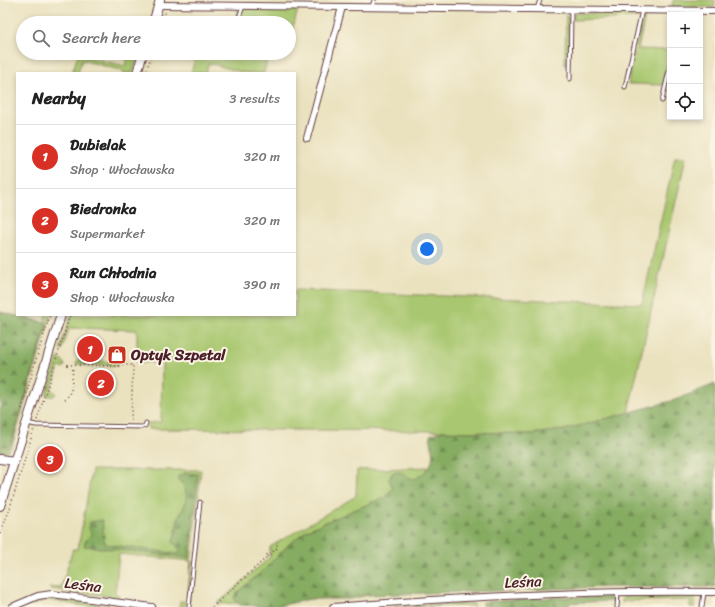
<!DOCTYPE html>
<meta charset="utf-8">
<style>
body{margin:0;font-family:Sriracha,sans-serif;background:#f6f6f6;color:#222}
.controls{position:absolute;right:12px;top:12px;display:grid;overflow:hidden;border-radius:0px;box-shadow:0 2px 6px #0003}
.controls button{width:36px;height:36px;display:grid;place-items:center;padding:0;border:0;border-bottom:1px solid #e0e0e0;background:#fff;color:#222;font:20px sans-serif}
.you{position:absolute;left:427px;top:249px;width:14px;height:14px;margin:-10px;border:3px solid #fff;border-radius:50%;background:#1a73e8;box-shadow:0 0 0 6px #1a73e833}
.badge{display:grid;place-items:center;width:26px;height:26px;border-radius:50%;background:#d93025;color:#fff;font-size:13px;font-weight:700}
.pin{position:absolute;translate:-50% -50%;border:2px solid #fff;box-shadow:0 1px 4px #0006}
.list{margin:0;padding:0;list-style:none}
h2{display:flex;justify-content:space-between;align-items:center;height:52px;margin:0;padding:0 16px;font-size:17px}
h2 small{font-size:13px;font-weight:400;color:#767676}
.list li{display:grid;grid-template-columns:26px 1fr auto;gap:12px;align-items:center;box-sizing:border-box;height:64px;padding:0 16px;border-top:1px solid #e0e0e0}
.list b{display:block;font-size:15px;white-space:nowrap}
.list p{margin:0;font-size:13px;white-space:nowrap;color:#767676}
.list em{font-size:13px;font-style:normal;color:#767676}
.icon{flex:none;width:22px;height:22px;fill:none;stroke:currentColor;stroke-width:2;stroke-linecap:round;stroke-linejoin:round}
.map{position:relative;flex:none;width:715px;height:607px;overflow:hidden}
.search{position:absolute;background:#fff;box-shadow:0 2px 6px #0003;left:16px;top:16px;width:280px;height:44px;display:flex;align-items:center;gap:10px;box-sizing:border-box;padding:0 14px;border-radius:22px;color:#767676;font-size:15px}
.panel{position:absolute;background:#fff;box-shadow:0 2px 6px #0003;left:16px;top:72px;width:280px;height:244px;border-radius:0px}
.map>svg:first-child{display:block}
.grass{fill:#a9c76f;stroke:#7a734d}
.forest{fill:url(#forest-firs);stroke:#686646}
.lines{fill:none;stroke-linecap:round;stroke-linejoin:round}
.lane-casing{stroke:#623c41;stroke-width:5}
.street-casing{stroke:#623c41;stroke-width:8}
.secondary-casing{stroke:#623c41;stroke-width:10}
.path{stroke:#623c41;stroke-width:1.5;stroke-dasharray:1 3;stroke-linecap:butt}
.lane{stroke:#fff;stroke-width:3}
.street{stroke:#fff;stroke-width:6}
.secondary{stroke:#fff;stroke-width:8}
.labels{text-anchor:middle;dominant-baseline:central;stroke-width:4;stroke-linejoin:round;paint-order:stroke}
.poi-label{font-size:15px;font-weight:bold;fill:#4a1f2b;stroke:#fcf5e5;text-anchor:start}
.street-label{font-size:15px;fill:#4a1f2b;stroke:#fcf5e5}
</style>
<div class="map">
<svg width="715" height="607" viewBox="0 0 715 607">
<defs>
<pattern id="forest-firs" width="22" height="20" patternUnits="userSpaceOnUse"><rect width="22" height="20" fill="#86ac62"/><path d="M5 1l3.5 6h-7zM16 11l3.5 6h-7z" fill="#708b51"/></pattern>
</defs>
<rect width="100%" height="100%" fill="#fcf5e5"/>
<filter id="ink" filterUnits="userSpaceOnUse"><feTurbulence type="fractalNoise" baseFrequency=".025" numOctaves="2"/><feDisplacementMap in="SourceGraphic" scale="8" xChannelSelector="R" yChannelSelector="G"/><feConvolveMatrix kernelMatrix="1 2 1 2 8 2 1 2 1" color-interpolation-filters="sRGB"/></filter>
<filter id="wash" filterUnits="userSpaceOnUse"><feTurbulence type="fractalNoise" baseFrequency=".012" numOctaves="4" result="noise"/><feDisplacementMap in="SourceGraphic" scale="16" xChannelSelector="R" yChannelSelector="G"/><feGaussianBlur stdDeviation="0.9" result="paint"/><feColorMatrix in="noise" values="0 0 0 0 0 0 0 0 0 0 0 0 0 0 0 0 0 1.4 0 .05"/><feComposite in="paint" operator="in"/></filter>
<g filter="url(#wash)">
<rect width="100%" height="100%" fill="#eae2bf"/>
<g class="grass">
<path d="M 673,0 L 715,0 L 715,7 L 672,7 Z"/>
<path d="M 238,9 L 298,9 L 289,42 L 289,23 L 234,23 Z"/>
<path d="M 574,13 L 640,13 L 638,18 L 573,20 Z"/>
<path d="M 566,15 L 569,16 L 569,65 L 565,65 Z"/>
<path d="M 642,16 L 645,17 L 638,49 L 670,50 L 670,56 L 663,85 L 628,84 Z"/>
<path d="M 129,53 L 139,53 L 133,73 L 123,73 L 123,71 L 82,60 L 78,73 L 72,73 L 78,55 L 125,66 Z"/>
<path d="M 197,53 L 218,53 L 225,55 L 225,53 L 269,53 L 264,73 L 245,73 L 209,63 L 205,73 L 191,73 Z"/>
<path d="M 675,157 L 686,157 L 628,413 L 564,430 L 531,434 L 443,431 L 148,429 L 148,423 L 161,422 L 162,363 L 137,362 L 137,330 L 69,328 L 62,350 L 60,349 L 71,315 L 295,315 L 295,290 L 642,304 Z"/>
<path d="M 46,315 L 51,315 L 12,446 L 9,450 L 2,453 L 0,456 L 0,451 L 2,452 L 11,444 L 47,323 L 44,322 Z"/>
<path d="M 58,358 L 63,361 L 65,366 L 63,368 L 59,367 L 51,390 L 56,393 C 54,398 50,396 46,395 Z"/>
<path d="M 77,360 L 118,362 L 117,366 L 76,364 Z"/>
<path d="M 429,467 L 427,472 L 415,480 L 408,478 L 405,474 L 389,479 L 393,488 L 385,497 L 307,530 L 287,546 L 264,570 L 240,590 L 234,598 L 237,603 L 217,604 L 270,557 L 270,547 L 356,496 L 357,470 Z"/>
<path d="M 92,470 L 201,470 L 191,560 L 192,561 L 189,602 L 185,606 L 179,607 L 180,601 L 187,602 L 191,561 L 119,554 L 115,594 L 119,595 L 118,598 L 104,596 L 104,595 L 50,589 L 50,587 L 61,588 L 73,549 L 78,549 Z"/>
<path d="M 695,596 L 695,607 L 690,607 L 690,600 L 626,601 L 622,603 L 622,597 Z"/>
<path d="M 58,598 L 96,603 L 96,604 L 115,607 L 93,607 L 47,600 L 24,607 L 25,605 L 38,599 Z"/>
<path d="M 473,603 L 474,606 L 394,607 Z"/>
</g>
<g class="forest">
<path d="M 0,312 L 47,323 L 11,444 C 8,448 5,452 0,451 Z"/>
<path d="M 715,384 L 715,587 L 611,587 L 368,595 L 350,599 L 310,599 L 273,607 L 241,605 L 237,603 L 234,598 L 240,590 L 264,570 L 287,546 L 307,530 L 385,497 L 393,488 L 389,479 L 392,473 C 406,470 403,477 415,479 C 436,466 434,458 430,435 L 443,431 L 531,434 L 564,430 L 675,400 Z"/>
<path d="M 185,473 L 198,474 L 189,558 L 84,546 L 85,542 L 91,534 L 89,528 L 90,522 L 102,520 L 105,544 L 179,554 L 180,550 L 173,542 C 176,534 176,528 178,520 C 178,516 182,512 183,509 C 188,499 188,486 178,480 L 178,476 Z"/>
<path d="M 562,597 L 614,597 L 614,603 L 611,601 L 569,603 L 569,607 L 483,607 L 483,602 Z"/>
</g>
</g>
<g filter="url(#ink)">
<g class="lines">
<defs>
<g id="lane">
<path d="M 372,7 L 374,0"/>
<path d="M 537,9 L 540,0"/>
<path d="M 237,23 L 243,6"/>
<path d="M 227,54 L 228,53"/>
<path d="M 570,79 L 571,10"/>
<path d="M 625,87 L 642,10"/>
<path d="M 662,101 L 670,66"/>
<path d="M 27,423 L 36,425 L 142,427 L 145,426 L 146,423"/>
<path d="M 189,607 L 200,502"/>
<path d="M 617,607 L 618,593"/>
<path d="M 702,607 L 704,592"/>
</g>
<g id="street">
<path d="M 158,5 L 715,11"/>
<path d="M 307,138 L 342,7"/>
<path d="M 12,607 L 38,596 L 52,594 L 152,607"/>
<path d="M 333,607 C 460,597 588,590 715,592"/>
</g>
<g id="secondary">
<path d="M 153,23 L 160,0"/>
<path d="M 137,73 L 143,53"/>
<path d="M 0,459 L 14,461"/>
<path d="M 0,506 L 61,315"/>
</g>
</defs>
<use href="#lane" class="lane-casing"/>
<use href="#street" class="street-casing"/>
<use href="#secondary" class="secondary-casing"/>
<g class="path">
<path d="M 162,21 L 166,11"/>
<path d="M 146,73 L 152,53"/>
<path d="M 67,365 L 120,366 L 121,365 L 133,365 L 131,419 L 129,420"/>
<path d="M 65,400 L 71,392 L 73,367"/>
<path d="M 22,409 L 34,366 L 50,315"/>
<path d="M 37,420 L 70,315"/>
<path d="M 0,534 L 9,511 L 34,429"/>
<path d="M 267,557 L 277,548 L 277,543"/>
<path d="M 212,607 L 267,557 L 267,553"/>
</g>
<use href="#lane" class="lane"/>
<use href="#street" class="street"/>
<use href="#secondary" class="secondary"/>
</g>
</g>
<defs>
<symbol id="shop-square" viewBox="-11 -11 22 22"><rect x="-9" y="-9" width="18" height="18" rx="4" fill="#c8321e" stroke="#fcf5e5"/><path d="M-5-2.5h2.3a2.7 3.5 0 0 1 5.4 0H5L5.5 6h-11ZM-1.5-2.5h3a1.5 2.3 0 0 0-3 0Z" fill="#fff"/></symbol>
</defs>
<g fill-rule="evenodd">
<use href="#shop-square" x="106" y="344" width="22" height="22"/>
</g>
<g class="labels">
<g class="poi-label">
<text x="131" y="355">Optyk Szpetal</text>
</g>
<g class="street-label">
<text transform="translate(523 582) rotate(-3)">Leśna</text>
<text transform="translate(83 585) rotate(7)">Leśna</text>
</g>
</g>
</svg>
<div class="controls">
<button>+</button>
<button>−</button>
<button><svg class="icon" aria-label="locate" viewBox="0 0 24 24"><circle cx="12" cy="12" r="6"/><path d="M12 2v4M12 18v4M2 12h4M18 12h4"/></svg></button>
</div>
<div class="you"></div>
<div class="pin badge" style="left:90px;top:349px">1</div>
<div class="pin badge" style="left:101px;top:383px">2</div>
<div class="pin badge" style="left:50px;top:459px">3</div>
<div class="search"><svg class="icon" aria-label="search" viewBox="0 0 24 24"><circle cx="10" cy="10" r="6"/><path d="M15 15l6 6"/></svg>Search here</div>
<section class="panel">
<h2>Nearby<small>3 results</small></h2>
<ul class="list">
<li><span class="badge">1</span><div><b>Dubielak</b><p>Shop · Włocławska</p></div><em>320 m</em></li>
<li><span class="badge">2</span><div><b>Biedronka</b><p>Supermarket</p></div><em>320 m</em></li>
<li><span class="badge">3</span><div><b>Run Chłodnia</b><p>Shop · Włocławska</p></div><em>390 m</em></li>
</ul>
</section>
</div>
